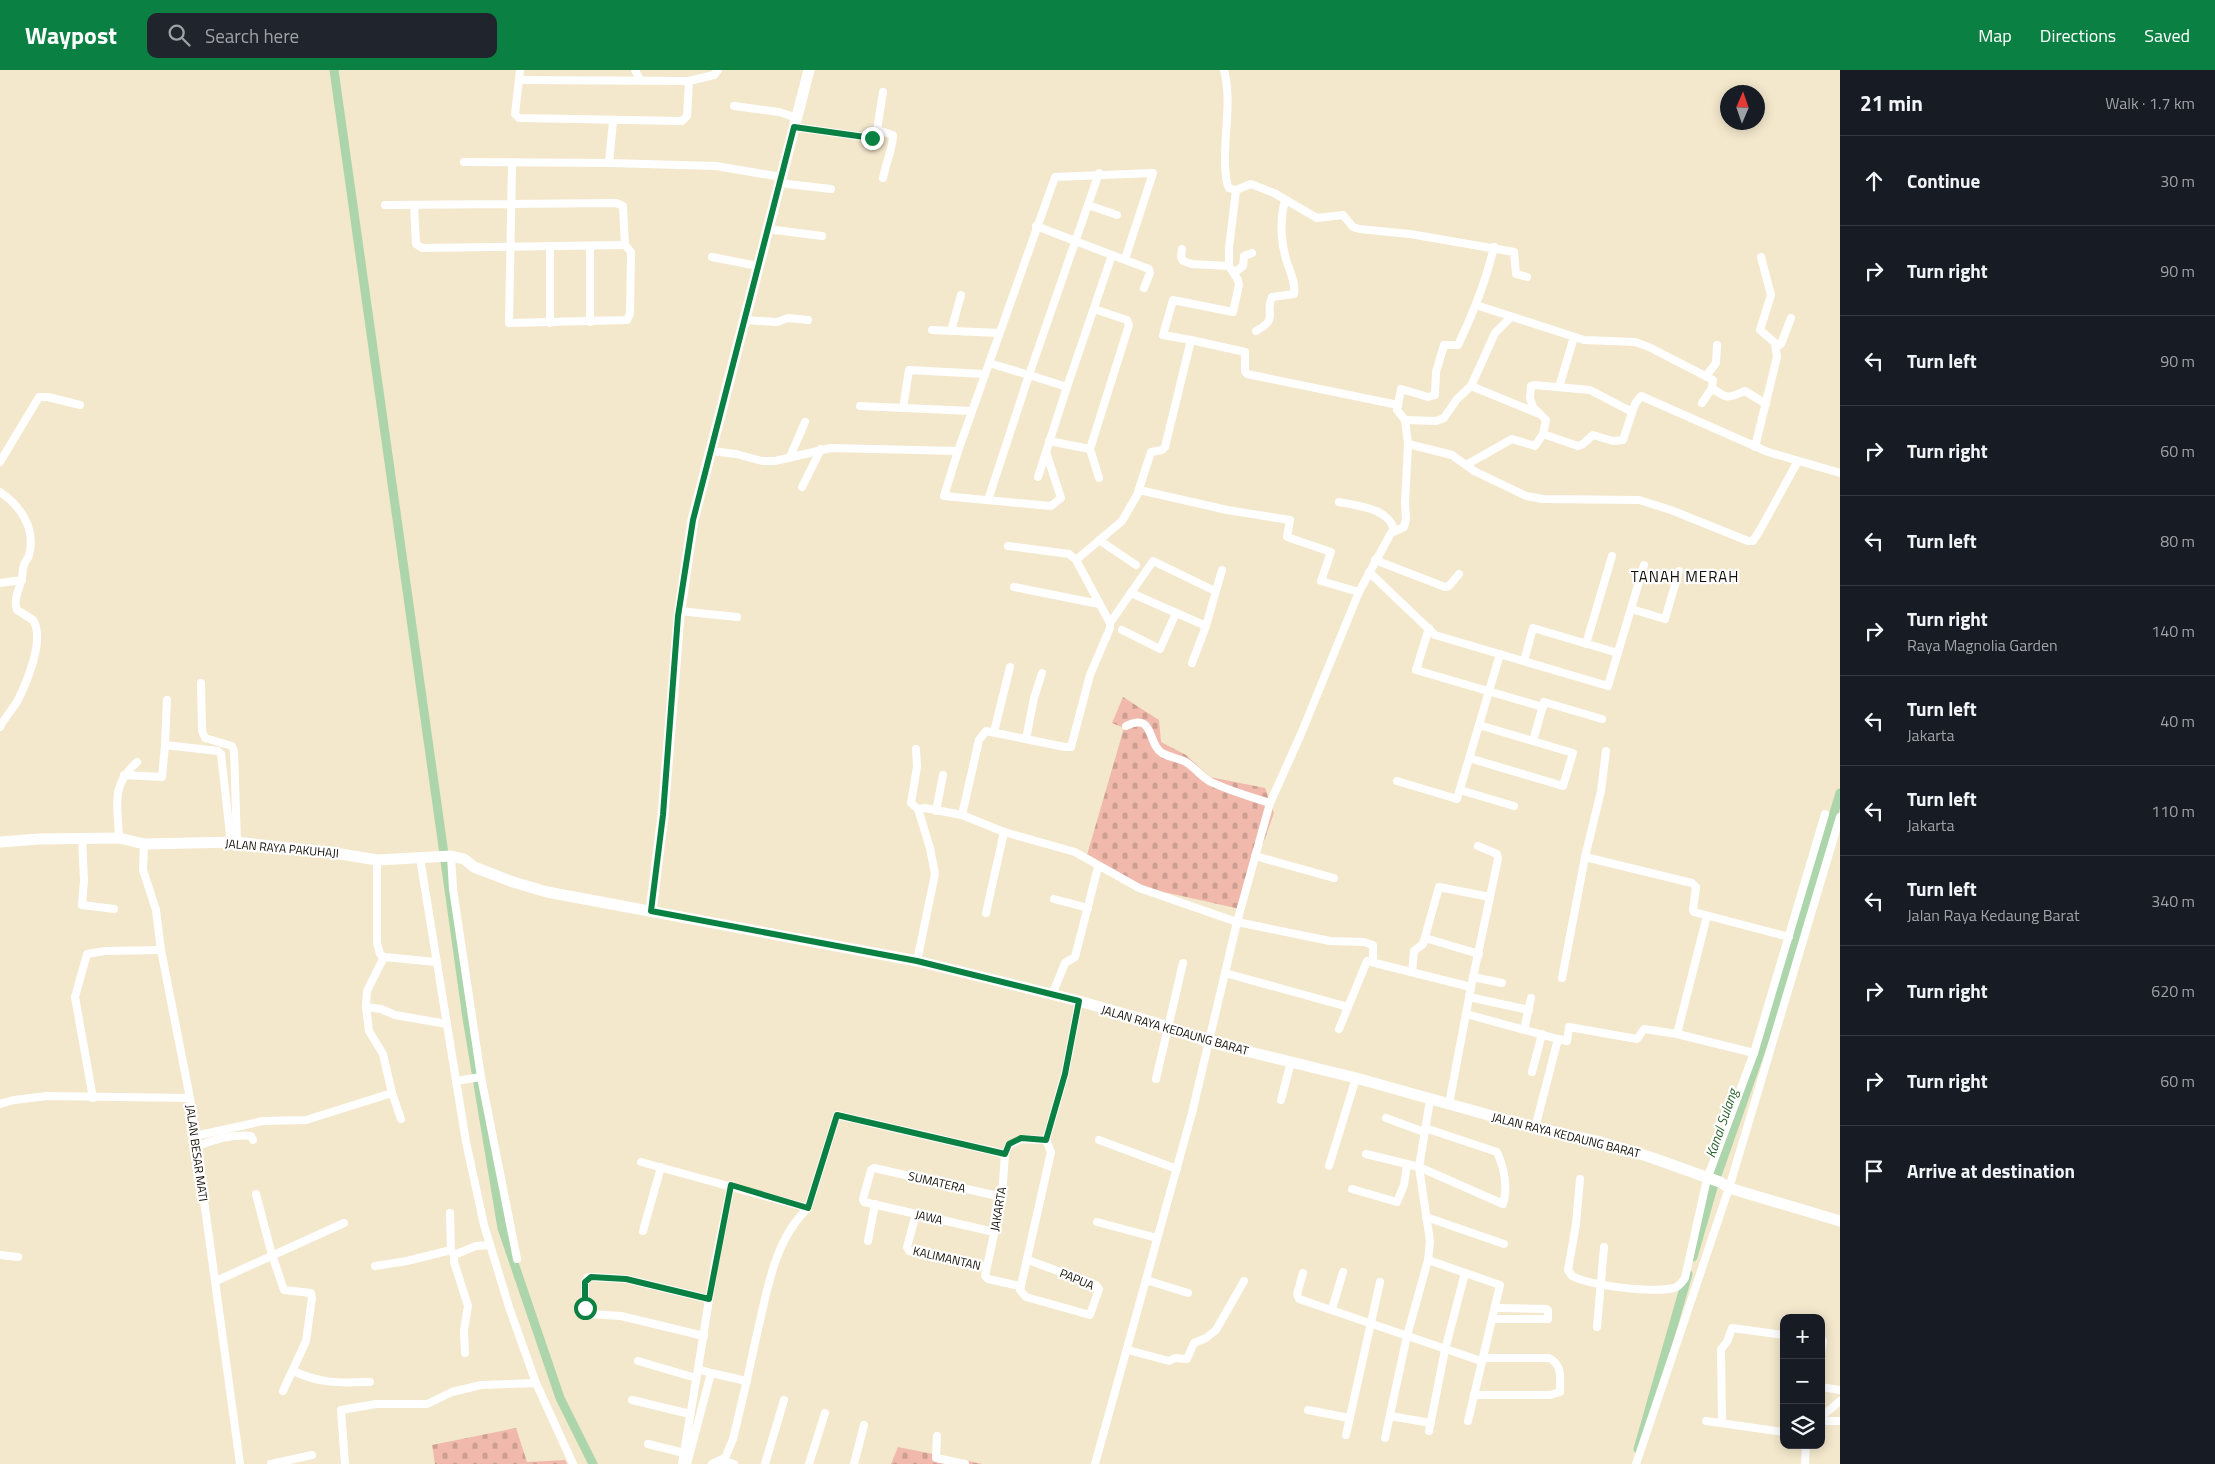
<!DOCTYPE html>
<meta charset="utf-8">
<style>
body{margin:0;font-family:"Titillium Web",sans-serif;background:#20242c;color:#f1f3f6}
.controls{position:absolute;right:15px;bottom:15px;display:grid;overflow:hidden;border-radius:10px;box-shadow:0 2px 12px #0003}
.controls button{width:45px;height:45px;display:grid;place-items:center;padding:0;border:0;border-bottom:1px solid #363941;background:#171b24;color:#f1f3f6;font:25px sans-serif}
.compass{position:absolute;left:1720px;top:15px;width:45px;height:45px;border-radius:50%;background:#171b24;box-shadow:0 2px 12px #0003;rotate:2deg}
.stop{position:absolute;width:15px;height:15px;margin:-11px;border:4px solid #0b8043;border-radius:50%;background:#fff}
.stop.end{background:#0b8043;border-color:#fff;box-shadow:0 1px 5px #0008}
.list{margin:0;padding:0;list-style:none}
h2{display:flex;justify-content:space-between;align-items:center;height:65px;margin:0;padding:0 20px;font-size:21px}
h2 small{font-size:16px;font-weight:400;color:#9ea1a6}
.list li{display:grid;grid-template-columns:32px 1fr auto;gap:15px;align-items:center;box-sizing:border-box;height:90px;padding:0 20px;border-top:1px solid #363941}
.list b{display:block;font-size:19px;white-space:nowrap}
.list p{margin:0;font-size:16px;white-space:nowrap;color:#9ea1a6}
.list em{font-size:16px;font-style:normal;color:#9ea1a6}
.icon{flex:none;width:28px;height:28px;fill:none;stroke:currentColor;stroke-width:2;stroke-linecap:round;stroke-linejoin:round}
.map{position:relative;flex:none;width:1840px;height:1394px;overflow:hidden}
header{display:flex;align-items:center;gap:30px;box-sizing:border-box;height:70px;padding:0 25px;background:#0b8043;color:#fff}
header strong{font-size:24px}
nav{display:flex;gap:28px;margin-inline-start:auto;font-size:18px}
.search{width:350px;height:45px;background:#20242c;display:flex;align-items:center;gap:12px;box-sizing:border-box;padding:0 18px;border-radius:10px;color:#9ea1a6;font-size:19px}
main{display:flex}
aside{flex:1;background:#171b24}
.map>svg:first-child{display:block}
.cemetery{fill:url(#cemetery-stones)}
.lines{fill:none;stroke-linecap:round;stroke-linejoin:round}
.canal{stroke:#add5ab;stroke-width:9}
.street{stroke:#fff;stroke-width:8}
.secondary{stroke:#fff;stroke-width:11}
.route{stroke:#0b8043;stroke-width:6}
.labels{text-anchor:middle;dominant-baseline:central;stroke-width:4.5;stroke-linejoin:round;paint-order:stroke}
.street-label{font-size:12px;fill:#130f06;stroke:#fff}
.water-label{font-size:14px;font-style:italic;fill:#2d632d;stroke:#fff}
.quarter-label{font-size:15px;letter-spacing:1px;fill:#130f06;stroke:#fff}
</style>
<header>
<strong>Waypost</strong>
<div class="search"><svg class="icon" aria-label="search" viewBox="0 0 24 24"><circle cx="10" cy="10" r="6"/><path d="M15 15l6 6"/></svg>Search here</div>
<nav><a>Map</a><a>Directions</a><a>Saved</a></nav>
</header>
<main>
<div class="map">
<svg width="1840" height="1394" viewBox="0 0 1840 1394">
<defs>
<pattern id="cemetery-stones" width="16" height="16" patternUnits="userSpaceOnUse" patternTransform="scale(1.25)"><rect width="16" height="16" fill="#f0b9ac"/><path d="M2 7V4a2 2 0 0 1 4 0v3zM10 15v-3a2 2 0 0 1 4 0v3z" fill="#cd9e92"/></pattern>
</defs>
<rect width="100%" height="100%" fill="#f3e8cc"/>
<g class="cemetery">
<path d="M 1123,627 L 1159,650 L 1161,672 L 1186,685 L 1210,707 L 1265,718 L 1274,743 L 1263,774 L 1254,777 L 1240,839 L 1137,816 L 1087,785 L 1124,658 L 1112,653 Z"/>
<path d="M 516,1358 L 527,1392 L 565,1390 L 567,1394 L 435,1394 L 432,1375 Z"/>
<path d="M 898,1377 L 983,1394 L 891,1394 Z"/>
</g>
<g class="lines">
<g class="canal">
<path d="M 334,0 L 467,948 L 502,1158 L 560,1328 L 593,1394"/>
<path d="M 1693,1187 L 1714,1114 L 1767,963 L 1840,723"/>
<path d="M 1638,1379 L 1688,1204"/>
</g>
<g class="street">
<path d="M 520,0 L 515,44 L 519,48 L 682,51 L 687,46 L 689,11 L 714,5 L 718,0"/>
<path d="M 635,0 L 640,10"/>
<path d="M 519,10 L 689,11"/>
<path d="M 734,36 L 779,42 L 797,48"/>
<path d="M 794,57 L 872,68 L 874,67 L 877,60 L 893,65 C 894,73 885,97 883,108"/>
<path d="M 877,60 L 883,22"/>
<path d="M 464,92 L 609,93 L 716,96 L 781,107"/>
<path d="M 609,93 L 613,51"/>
<path d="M 779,113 L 831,119"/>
<path d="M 1236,120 L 1251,114 L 1274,123 L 1317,148 L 1343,145 L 1353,157 L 1359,159 L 1410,164 L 1514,182 L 1516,204 L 1527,207"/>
<path d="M 385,135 L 616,133 L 623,136 L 625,175 L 631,182 L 630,244 L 627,250 L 509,253 L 512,94"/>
<path d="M 414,135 L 416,174 L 422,178 L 625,175"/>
<path d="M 1088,135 L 1117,145"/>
<path d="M 1036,156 L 1112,185 L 1067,317 L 1029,305 L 1099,103"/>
<path d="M 767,159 L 822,166"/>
<path d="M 1182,179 L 1181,187 L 1183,191 L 1192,194 L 1229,196"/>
<path d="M 1112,185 L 1149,199 L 1150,203 L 1144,218"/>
<path d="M 712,187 L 758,196"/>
<path d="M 1234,203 L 1243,196 L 1244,186 L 1252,183"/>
<path d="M 1476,235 L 1584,270 L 1635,272 L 1649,277 L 1713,310 L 1712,318 C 1728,330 1728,328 1745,321 L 1766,334"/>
<path d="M 1094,239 L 1127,250 L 1129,255 L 1090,379 L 1099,408"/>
<path d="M 745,250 L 777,252 L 788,248 L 808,250"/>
<path d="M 590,252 L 590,176"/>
<path d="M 550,253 L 550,176"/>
<path d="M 932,260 L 999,263"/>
<path d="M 951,261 L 961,225"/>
<path d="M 1256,261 C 1280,248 1264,244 1272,227 L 1294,224 C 1296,212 1289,200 1286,189 C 1281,171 1280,149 1285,130"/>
<path d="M 1191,270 L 1163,265 L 1173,230 L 1233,242 L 1239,215 L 1238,210 L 1229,196 L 1229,178 L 1236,120 L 1229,118 C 1225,111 1226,103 1225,95 C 1224,64 1232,30 1224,0"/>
<path d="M 1776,277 L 1781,274 L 1791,248"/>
<path d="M 1706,306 L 1716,293 L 1717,275"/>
<path d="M 1471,316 L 1537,343"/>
<path d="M 1559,317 L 1574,267"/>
<path d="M 1702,333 L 1712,318"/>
<path d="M 860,336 L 971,341"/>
<path d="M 903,338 L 909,300 L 984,304"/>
<path d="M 1632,342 L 1590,320 L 1534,315 L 1531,316 L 1530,328 L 1533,337 L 1546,350 L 1543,364 L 1578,376 L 1583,374 L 1593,365 L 1613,371 L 1623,370 L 1635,334 L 1641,326 L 1768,382 L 1840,403"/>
<path d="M 1405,350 L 1436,351 L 1444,348 L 1457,329 L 1471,316 L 1495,263 L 1511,247"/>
<path d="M 1049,371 L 1090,379"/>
<path d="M 1408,374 L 1452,385 L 1474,401 L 1526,426 L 1543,429 L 1639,430 L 1671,440 L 1748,471 L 1753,471 L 1760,460 L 1798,391"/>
<path d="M 1755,377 L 1777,287 L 1775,273 L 1760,260 L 1771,225 L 1761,187"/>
<path d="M 711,381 L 736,384 L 762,391 L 775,391 L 831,378 L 958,381 L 1055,107 L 1153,103 L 1125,189"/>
<path d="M 958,381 L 944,426 L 1051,436 L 1061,428 L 1046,382"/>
<path d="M 790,387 L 805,352"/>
<path d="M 0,392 L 39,327 L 48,327 L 80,335"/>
<path d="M 1466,395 L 1512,369 L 1535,376 L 1543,364"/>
<path d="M 1038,407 L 1067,317"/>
<path d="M 802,417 L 821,379"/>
<path d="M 1139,420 L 1227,440 L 1290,450 L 1287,467 L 1331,482 L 1321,511 L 1359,522"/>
<path d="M 0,422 C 21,436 36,459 29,485 C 28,489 25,491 24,495 C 22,500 23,506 21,511 C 19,520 13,530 17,540 L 33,550 C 45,568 28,609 19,628 C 14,638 5,647 0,657"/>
<path d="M 988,430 L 1029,305 L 989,293"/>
<path d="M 1339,432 C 1358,436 1389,438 1394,460"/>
<path d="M 1099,470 L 1136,495"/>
<path d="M 1076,490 L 1122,451 L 1137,425 L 1151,382 L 1162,380 L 1165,377 L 1191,270 L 1245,282 L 1245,301 L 1247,304 L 1398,335"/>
<path d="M 1375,490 L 1445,517 L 1449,516 L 1459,504"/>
<path d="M 1369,502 L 1435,565 L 1608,616 L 1644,495"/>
<path d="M 0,513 L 22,510"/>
<path d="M 1014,517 L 1099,534"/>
<path d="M 1131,523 L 1206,556"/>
<path d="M 1631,539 L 1665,549 L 1679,501"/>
<path d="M 679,541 L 737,547"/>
<path d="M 1110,553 L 1153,491 L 1215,521"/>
<path d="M 1429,558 L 1416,600 L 1543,637"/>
<path d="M 1122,560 L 1160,579 L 1176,543"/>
<path d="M 1586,574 L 1612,486"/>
<path d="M 1524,591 L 1533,558 L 1618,583"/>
<path d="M 1192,593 L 1206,556 L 1222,500"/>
<path d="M 201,613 L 202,661 L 205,668 L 232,676 L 234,681 L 237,772"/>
<path d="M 167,630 L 165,675 L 218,681 L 221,684 L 231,773"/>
<path d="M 1126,656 C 1155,642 1147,674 1162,683 C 1169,687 1177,688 1184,691 C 1194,696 1201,707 1211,712 C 1230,721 1251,727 1270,733"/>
<path d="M 994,662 L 1010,597"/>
<path d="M 1026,669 L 1034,628 L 1042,603"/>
<path d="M 1533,671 L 1544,632 L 1602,649"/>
<path d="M 916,679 L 917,697 L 911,733 L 918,739 L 930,778 L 935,804 L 917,891"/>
<path d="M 1469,688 L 1563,716 L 1573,683 L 1479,655"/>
<path d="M 124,705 L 162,707 L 165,675"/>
<path d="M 1397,711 L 1457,729 L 1500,584"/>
<path d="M 1460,720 L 1514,736"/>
<path d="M 918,739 L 925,738 L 962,745 L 1004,762 L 1075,782 L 1139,818 L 1237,852 L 1330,871 L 1364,872 L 1373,875 L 1373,892"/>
<path d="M 936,741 L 943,705"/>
<path d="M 962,745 L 979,670 L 986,661 L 1065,677 L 1071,677 L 1090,605 L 1110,558 L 1110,553 L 1076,490 L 1069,484 L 1008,476"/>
<path d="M 82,768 L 84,810 L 82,835 L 114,839"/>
<path d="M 119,768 C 118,735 110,716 137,692"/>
<path d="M 144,774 L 143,800 L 156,840 L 161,880 L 190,1028 L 240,1394"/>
<path d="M 451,786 L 453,819 L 481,1007 L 517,1189"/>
<path d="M 1255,786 L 1334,808"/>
<path d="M 1585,787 L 1692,813 L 1696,817 L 1693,840 L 1694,842 L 1789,867"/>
<path d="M 420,788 L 466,1072 L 484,1155 L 509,1237 L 536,1313 L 573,1394"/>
<path d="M 377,790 L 377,873 L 380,884 L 384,887"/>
<path d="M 1054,829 L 1088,838"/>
<path d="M 986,843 L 1004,762"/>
<path d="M 1425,868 L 1479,884"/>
<path d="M 1412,902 L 1414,881 L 1423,874 L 1439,817 L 1490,827"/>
<path d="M 1225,903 L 1348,937"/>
<path d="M 1473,907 L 1502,913"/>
<path d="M 1562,908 L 1585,787 L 1601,721 L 1606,681"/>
<path d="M 1052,925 L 1065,893 L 1075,887 L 1098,797"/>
<path d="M 1469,927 L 1529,940"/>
<path d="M 366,937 L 381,939 L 395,945 L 447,954"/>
<path d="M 1466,944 L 1558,969 L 1535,1058"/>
<path d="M 1339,959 L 1367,891 L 1471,917"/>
<path d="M 1524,960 L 1531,928"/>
<path d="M 1677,964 L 1707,846"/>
<path d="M 1558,969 L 1567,971 L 1569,957 L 1637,969 L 1644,959 L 1677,964 L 1754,983"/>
<path d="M 1532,1002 L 1542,964"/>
<path d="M 1156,1009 L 1183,893"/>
<path d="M 456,1011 L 481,1007"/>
<path d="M 392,1023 L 401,1049"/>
<path d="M 93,1028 L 75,927 L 87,884 L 105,881 L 161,880"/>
<path d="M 1281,1030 L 1291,992"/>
<path d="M 0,1034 L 14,1030 L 47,1026 L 190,1028"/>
<path d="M 1449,1034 L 1471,917 L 1498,789 L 1497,784 L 1478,776"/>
<path d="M 1386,1048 L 1424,1062"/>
<path d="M 195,1066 L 263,1051 L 306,1050 L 392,1023 L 383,984 L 369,961 L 366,937 L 367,921 L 384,887 L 436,892"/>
<path d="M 1099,1070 L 1177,1099"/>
<path d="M 196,1077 C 214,1069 231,1064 251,1066 L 253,1070"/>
<path d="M 1366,1084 L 1419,1097 L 1503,1134 C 1508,1117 1504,1098 1497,1082 L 1425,1058"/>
<path d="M 641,1092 L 808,1138"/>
<path d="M 1329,1096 L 1356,1008"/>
<path d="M 1580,1109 L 1576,1154 L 1568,1200 L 1572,1206 C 1592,1216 1652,1223 1674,1218 C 1679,1217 1682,1212 1685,1208 L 1707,1109 L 1754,983 L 1825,744"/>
<path d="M 1352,1119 L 1397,1132 L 1404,1115 L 1407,1095"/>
<path d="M 256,1124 L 272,1185 L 284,1220 L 311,1223 L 312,1228 L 306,1271 L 283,1321"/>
<path d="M 450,1143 L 451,1180"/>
<path d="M 916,1144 L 907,1177 L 909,1181 L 986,1197"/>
<path d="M 1426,1147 L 1504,1174"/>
<path d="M 1097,1152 L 1157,1168"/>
<path d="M 643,1161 L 661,1097"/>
<path d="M 994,1162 L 864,1132 L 863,1129 L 871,1100 L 874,1098 L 1002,1127"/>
<path d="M 868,1171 L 875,1134"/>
<path d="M 0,1185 L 18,1187"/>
<path d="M 454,1185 L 454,1192 L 468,1236 L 464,1260 L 465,1283"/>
<path d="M 1028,1190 L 1096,1215 L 1099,1219 L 1090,1245 L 1026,1227 L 1020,1220 L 1051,1082 L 1046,1070 L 1065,1004 L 1079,931"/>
<path d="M 1428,1190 L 1500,1215 L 1468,1351"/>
<path d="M 375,1196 L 407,1191 L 451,1180 L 454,1185 L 476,1176 L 490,1175"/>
<path d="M 1303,1203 L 1297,1224 L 1299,1229 L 1481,1291"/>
<path d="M 1146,1210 L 1188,1223"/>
<path d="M 216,1211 L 344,1153"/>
<path d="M 1020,1216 L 988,1209 L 985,1206 L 1002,1127 L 1005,1084 L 1009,1075 L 1021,1069 L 1046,1070"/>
<path d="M 1332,1239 L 1343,1202"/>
<path d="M 1492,1249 L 1548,1249 L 1548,1240 L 1546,1239 L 1496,1238"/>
<path d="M 1597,1257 L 1604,1177"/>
<path d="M 704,1266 L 621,1246 L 590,1244 L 585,1238 L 585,1212 L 587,1208 L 591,1207 L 626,1209 L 709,1229"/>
<path d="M 1821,1271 L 1823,1271 L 1821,1283"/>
<path d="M 1128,1280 L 1169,1291 L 1175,1288 L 1187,1289 L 1194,1273 L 1206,1268 L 1216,1260 L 1244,1211"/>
<path d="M 638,1291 L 696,1308"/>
<path d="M 293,1301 C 322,1314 339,1313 370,1312"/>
<path d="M 711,1303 L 747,1311"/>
<path d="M 1821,1317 L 1840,1320"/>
<path d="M 1474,1325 L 1550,1325 L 1560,1322 C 1560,1308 1563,1295 1549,1288 L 1482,1288"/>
<path d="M 632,1330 L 690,1344"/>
<path d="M 1308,1340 L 1349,1348"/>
<path d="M 1390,1346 L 1431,1353"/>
<path d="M 1821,1347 L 1840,1331"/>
<path d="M 1706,1351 L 1784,1362"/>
<path d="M 1821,1351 L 1840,1351"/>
<path d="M 1722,1352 L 1721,1279 L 1727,1272 L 1732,1258 L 1784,1265"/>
<path d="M 1429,1361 L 1445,1280 L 1465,1203"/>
<path d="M 1346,1365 L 1380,1212"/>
<path d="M 937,1366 L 936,1388 L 965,1394"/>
<path d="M 1385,1368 L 1407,1266 L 1428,1190 L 1430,1171 L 1419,1097 L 1430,1030"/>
<path d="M 648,1374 L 684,1383"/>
<path d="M 721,1390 L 734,1394"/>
<path d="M 271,1394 L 312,1385"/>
<path d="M 345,1394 L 341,1340 L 376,1334 L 427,1334 L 452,1322 L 481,1315 L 536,1313"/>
<path d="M 682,1394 L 698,1299"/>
<path d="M 687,1394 L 711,1303 L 698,1299 L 714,1198 L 731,1115"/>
<path d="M 712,1394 L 725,1388 L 733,1369 C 741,1336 749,1302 756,1268 C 767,1223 773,1171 808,1138 L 837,1045 L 1005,1084"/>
<path d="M 765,1394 L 784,1330"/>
<path d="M 809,1394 L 825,1343"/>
<path d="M 854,1394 L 864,1355"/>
<path d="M 1095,1394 L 1192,1043 L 1237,852 L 1270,733 L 1301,664 L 1359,522 L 1391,463 L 1404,457 L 1406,449 L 1405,433 L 1408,374 L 1405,350 L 1397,340 L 1401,319 L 1428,327 L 1435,325 L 1436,302 L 1444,275 L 1458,275 C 1473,244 1486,211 1494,177"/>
<path d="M 1636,1394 L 1729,1118 L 1840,747"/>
<path d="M 1805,1394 L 1806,1375"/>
</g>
<g class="secondary">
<path d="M 0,772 L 39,769 L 119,768 L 144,774 L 237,772 L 341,784 L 377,790 L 451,786 L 464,789 L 474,797 L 513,812 L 547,822 L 917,891 L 1079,931 L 1156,953 L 1209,972 L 1356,1008 L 1535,1058 L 1600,1072 L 1647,1086 L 1720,1112 L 1729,1118 L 1840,1151"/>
<path d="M 651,841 L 663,745 L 679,546 L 693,450 L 809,0"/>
</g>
</g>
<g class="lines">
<path class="route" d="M 585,1238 L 585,1212 L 591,1207 L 626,1209 L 709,1229 L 731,1115 L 808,1138 L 837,1045 L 1005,1084 L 1009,1074 L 1021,1068 L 1046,1070 L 1065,1004 L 1079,931 L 917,891 L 651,841 L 663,745 L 678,546 L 693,450 L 794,57 L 872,68"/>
</g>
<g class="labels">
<g class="street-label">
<text transform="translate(282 778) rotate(5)">JALAN RAYA PAKUHAJI</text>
<text transform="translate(1175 960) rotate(16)">JALAN RAYA KEDAUNG BARAT</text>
<text transform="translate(1566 1065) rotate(14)">JALAN RAYA KEDAUNG BARAT</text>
<text transform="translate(197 1083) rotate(82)">JALAN BESAR MATI</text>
<text transform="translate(937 1112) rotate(13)">SUMATERA</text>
<text transform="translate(998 1139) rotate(-80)">JAKARTA</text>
<text transform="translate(929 1147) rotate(13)">JAWA</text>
<text transform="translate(947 1188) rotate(13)">KALIMANTAN</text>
<text transform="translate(1077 1209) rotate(23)">PAPUA</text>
</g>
<g class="water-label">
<text transform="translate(1721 1053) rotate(-71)">Kanal Sulang</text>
</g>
<g class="quarter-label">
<text x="1685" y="506">TANAH MERAH</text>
</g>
</g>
</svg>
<div class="controls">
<button>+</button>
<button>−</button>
<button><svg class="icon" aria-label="layers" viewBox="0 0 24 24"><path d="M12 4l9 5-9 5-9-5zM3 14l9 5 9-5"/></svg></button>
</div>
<svg class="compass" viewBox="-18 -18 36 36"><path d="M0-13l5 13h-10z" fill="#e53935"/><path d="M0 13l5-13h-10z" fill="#9ea1a6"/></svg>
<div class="stop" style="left:585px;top:1238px"></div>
<div class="stop end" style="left:872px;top:68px"></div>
</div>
<aside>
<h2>21 min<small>Walk · 1.7 km</small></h2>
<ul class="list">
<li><svg class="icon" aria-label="ahead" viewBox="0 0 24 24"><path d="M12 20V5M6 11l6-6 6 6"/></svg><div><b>Continue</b></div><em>30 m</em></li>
<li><svg class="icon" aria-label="right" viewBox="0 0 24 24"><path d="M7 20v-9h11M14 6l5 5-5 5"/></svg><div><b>Turn right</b></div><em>90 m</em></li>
<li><svg class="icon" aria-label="left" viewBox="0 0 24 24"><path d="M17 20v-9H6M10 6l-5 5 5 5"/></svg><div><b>Turn left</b></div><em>90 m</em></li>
<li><svg class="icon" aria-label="right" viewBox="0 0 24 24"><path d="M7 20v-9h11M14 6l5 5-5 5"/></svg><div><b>Turn right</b></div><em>60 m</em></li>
<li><svg class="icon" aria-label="left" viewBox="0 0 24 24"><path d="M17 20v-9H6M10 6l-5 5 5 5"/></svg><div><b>Turn left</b></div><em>80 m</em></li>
<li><svg class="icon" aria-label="right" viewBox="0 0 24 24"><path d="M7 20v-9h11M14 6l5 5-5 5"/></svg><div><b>Turn right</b><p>Raya Magnolia Garden</p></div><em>140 m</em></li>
<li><svg class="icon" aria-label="left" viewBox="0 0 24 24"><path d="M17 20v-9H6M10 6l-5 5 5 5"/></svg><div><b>Turn left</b><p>Jakarta</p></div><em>40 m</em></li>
<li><svg class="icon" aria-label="left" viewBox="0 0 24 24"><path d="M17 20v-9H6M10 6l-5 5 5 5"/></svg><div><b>Turn left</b><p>Jakarta</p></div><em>110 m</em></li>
<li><svg class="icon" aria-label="left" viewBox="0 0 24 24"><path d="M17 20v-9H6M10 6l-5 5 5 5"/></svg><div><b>Turn left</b><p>Jalan Raya Kedaung Barat</p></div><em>340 m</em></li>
<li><svg class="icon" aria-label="right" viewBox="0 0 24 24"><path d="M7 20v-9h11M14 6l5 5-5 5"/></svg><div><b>Turn right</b></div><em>620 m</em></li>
<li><svg class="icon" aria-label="right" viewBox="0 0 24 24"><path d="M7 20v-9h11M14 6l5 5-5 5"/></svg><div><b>Turn right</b></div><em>60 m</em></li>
<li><svg class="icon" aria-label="arrive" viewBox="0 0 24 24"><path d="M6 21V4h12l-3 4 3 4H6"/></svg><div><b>Arrive at destination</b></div></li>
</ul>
</aside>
</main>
